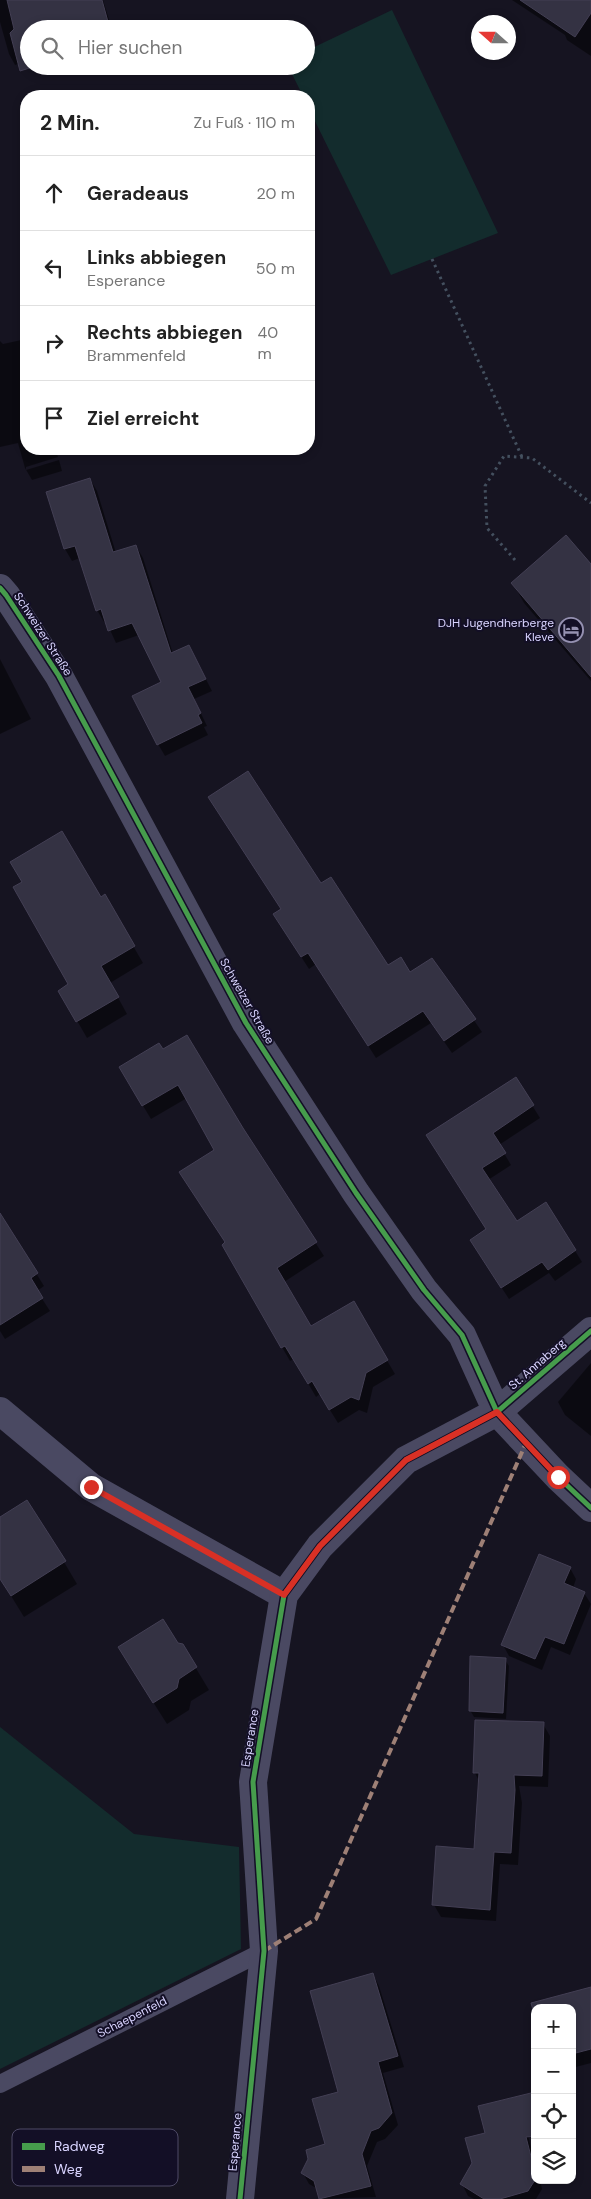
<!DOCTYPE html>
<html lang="de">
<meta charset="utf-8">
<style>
body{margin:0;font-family:"DM Sans",sans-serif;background:#f6f6f6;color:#222}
.controls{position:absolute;right:15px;bottom:15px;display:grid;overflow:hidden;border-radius:10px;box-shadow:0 2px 8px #0003}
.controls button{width:45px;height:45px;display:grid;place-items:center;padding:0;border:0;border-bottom:1px solid #e0e0e0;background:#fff;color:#222;font:25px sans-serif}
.compass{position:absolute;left:471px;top:15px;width:45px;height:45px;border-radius:50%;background:#fff;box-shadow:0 2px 8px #0003;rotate:291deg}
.stop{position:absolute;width:15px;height:15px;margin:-11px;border:4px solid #d93025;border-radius:50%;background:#fff}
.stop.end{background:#d93025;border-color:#fff;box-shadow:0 1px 5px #0008}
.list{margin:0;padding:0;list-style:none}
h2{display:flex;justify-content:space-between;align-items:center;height:65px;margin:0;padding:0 20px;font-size:21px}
h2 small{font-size:16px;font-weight:400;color:#767676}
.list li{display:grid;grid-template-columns:32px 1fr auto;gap:15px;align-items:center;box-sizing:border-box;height:75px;padding:0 20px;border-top:1px solid #e0e0e0}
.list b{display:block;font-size:19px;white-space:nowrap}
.list p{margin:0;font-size:16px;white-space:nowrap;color:#767676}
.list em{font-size:16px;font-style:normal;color:#767676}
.icon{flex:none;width:28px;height:28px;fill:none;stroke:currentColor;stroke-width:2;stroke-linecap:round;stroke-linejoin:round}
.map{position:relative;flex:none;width:591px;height:2199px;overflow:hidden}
.search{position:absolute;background:#fff;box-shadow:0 2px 8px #0003;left:20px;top:20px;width:295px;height:55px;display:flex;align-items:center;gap:12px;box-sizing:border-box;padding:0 18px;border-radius:28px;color:#767676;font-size:19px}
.panel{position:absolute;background:#fff;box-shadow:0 2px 8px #0003;left:20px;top:90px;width:295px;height:365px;border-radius:20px}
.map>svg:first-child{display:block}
.green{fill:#132c2d}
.shadow{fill:#0007}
.building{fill:#343243;stroke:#433f54}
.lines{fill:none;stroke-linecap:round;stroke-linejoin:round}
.path{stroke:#44505f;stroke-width:3;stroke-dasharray:2.5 4;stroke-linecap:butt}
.lane{stroke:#4a4962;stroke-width:18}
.street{stroke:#4a4962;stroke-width:28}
.quiet{stroke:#9e8076;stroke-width:4;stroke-dasharray:8 4;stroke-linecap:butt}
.cycleway-casing{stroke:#130f26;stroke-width:8}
.cycleway{stroke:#469c4c;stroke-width:5}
.route{stroke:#d93025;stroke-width:6}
.labels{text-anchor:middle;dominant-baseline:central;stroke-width:4;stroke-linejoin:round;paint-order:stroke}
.poi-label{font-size:12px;fill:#d9d4ff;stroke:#130f26;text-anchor:end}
.street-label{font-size:12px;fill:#d9d4ff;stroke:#130f26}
.key{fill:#130f26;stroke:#4e4a67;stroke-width:1}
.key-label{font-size:14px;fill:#d9d4ff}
</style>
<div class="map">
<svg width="591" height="2199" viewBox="0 0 591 2199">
<rect width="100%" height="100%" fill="#161421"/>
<g class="green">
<path d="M 392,10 L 498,233 L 391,275 L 309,109 L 309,96 L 303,96 L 288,66 L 306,66 L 306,51 Z"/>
<path d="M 0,1727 L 134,1834 L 239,1847 L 241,1949 L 0,2069 Z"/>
</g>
<g class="shadow">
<path d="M 0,0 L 103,0 L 112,29 L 29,29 L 21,63 L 15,65 L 9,54 L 0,22 Z"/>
<path d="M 512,0 L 591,0 L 591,56 L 567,40 L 565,35 Z"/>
<path d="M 26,339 L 26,449 L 55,449 L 58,457 L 26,467 L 26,470 L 59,460 L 62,471 L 32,480 L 25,468 L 18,443 L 0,447 L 0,341 L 3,344 Z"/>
<path d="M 90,479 L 97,491 L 116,553 L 136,546 L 143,558 L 173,654 L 195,658 L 212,691 L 194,699 L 207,726 L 204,727 L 208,735 L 165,756 L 158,744 L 163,682 L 139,635 L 116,643 L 106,621 L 104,622 L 97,610 L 80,558 L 72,561 L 65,549 L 47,492 Z"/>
<path d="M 591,566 L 591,681 L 524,603 L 513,583 Z"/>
<path d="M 0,659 L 31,719 L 0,734 Z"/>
<path d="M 23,882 L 101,899 L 104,896 L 143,963 L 110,983 L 127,1014 L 87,1038 L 60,991 L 70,985 Z"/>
<path d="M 321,885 L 388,967 L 410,974 L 432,959 L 482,1032 L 452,1053 L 431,1023 L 376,1058 L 316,964 L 309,969 L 282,927 Z"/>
<path d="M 158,1045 L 241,1128 L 324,1256 L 284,1282 L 311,1328 L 353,1303 L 395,1374 L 373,1387 L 367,1413 L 359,1410 L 338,1423 L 320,1394 L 316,1397 L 294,1359 L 290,1361 L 223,1245 L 226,1243 L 216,1150 L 187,1098 L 151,1119 L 128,1081 Z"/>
<path d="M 515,1078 L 540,1118 L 499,1145 L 511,1165 L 488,1180 L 516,1223 L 546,1204 L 582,1262 L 555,1281 L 549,1273 L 509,1299 L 478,1252 L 487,1230 L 434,1148 Z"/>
<path d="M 8,1228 L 44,1286 L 37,1291 L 50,1311 L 5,1339 L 0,1331 L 0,1233 Z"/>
<path d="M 591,1363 L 591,1436 L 565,1415 L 558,1402 Z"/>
<path d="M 0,1519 L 64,1562 L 77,1584 L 24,1617 L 0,1578 Z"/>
<path d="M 570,1568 L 576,1579 L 573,1588 L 584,1593 L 591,1604 L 570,1655 L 551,1647 L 542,1670 L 509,1656 L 503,1645 Z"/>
<path d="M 177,1644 L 182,1645 L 209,1690 L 191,1701 L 189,1710 L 167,1724 L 132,1669 Z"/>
<path d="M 471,1658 L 505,1660 L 509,1666 L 506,1719 L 474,1717 L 470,1710 Z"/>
<path d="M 543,1724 L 550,1736 L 548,1787 L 519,1786 L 522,1803 L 518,1865 L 500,1864 L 496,1921 L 441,1917 L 434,1905 L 475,1850 L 479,1781 L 475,1773 Z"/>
<path d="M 373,1974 L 379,1986 L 404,2067 L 383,2073 L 398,2125 L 385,2139 L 377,2142 L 367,2166 L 376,2197 L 321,2199 L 318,2189 L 309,2184 L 303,2173 L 327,2145 L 339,2093 Z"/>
<path d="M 591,1988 L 591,2063 L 572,2068 L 572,2008 L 533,2004 Z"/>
<path d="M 487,2134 L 528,2136 L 535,2162 L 535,2180 L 540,2180 L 542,2189 L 536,2199 L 474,2199 L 468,2196 L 462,2184 Z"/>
</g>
<g class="building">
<path d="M 7,0 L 102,0 L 110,29 L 29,29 L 29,66 L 36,66 L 20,71 L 10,33 L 14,29 Z"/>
<path d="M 520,0 L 591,0 L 591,13 L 575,37 Z"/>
<path d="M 90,478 L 113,552 L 136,545 L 171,653 L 189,645 L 206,679 L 188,687 L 201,713 L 198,715 L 202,723 L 157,745 L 132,696 L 161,682 L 132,623 L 108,631 L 101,609 L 96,611 L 75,546 L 64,549 L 46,492 Z"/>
<path d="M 566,535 L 591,564 L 591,677 L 511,583 Z"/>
<path d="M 248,771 L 321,883 L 331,877 L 388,965 L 401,957 L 410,972 L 432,958 L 476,1019 L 444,1041 L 423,1011 L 368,1046 L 308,953 L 301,957 L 273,914 L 281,909 L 208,797 Z"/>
<path d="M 62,831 L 101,897 L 105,894 L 135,946 L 101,966 L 119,997 L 76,1022 L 58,991 L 68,984 L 13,887 L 22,882 L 10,862 Z"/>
<path d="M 187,1035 L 243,1128 L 317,1242 L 277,1268 L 311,1326 L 354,1301 L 388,1360 L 366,1373 L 359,1400 L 351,1397 L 329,1410 L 312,1381 L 308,1384 L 285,1346 L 281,1348 L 222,1245 L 225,1242 L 179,1172 L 214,1150 L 178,1085 L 142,1106 L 119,1067 L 159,1043 L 163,1049 Z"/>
<path d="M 516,1077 L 534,1105 L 493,1133 L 506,1153 L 482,1168 L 517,1221 L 546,1202 L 576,1250 L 548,1270 L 542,1262 L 501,1288 L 470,1240 L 486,1229 L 426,1135 Z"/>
<path d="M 0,1213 L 38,1273 L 31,1278 L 43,1298 L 0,1325 Z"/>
<path d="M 27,1500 L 66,1561 L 11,1596 L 0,1579 L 0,1517 Z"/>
<path d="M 539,1554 L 571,1567 L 564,1583 L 585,1592 L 564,1644 L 545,1637 L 535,1659 L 501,1645 Z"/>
<path d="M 163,1619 L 178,1643 L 183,1644 L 197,1667 L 179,1679 L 177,1688 L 153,1703 L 118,1647 Z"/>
<path d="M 470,1656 L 506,1658 L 503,1713 L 469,1711 Z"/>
<path d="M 475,1720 L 544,1722 L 542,1776 L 514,1775 L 515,1790 L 511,1853 L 494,1852 L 490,1910 L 432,1905 L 436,1846 L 474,1849 L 479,1773 L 473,1773 Z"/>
<path d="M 373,1973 L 398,2056 L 378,2062 L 392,2113 L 379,2128 L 371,2131 L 362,2154 L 371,2186 L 319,2199 L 314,2181 L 301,2173 L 308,2159 L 306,2150 L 325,2144 L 312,2099 L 338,2092 L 310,1991 Z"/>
<path d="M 591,1987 L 591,2049 L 572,2054 L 572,2008 L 535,2008 L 535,2017 L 531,2003 Z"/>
<path d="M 535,2092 L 535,2136 L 526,2137 L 535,2172 L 535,2180 L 528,2191 L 500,2199 L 484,2199 L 460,2184 L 472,2163 L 465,2138 L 485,2133 L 478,2106 Z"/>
</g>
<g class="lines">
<g class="path">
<path d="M 432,259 L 522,457"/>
<path d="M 515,560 L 487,528 L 485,486 L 504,456 L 532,458 L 591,503"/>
</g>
<path class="lane" d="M 0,2084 L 264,1951"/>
<g class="street">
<path d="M 0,588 L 6,595 L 59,676 L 246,1023 L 356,1193 L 424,1290 L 462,1335 L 497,1412 L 558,1477 L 591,1508"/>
<path d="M 0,1411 L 91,1487 L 284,1595"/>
<path d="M 240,2199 L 264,1951 L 253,1782 L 284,1595 L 320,1546 L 406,1460 L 497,1412 L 591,1331"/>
</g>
<path class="quiet" d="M 264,1951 L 316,1919 L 526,1443"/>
<defs>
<g id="cycleway">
<path d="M 0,588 L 6,595 L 59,676 L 246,1023 L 356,1193 L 424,1290 L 462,1335 L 497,1412 L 558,1477 L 591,1508"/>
<path d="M 240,2199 L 264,1951 L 253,1782 L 284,1595 L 320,1546 L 406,1460 L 497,1412 L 591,1331"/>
</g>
</defs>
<use href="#cycleway" class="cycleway-casing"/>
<use href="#cycleway" class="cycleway"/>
</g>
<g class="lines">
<path class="route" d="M 91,1487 L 284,1595 L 320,1546 L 406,1460 L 497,1412 L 558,1477"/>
</g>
<defs>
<symbol id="hotel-ring" viewBox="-11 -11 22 22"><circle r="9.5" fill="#130f26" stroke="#9591b1" stroke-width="1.5"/><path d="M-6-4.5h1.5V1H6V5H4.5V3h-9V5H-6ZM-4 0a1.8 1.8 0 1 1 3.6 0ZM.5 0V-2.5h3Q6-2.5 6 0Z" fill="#9591b1"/></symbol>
</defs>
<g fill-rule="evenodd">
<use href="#hotel-ring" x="557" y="616" width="28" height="28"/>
</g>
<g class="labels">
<g class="poi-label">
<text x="554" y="623">DJH Jugendherberge<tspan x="554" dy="14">Kleve</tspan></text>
</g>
<g class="street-label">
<text transform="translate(43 634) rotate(57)">Schweizer Straße</text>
<text transform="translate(247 1001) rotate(60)">Schweizer Straße</text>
<text transform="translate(537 1364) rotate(-41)">St. Annaberg</text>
<text transform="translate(250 1738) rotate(-81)">Esperance</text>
<text transform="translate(132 2017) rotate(-27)">Schaepenfeld</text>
<text transform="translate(235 2142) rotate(-85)">Esperance</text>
</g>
</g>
<rect x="12" y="2129" width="166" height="57" rx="8" class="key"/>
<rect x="22" y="2143" width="23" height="7" fill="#469c4c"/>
<rect x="22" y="2166" width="23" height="6" fill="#9e8076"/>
<g class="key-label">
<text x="54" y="2151">Radweg</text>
<text x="54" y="2174">Weg</text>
</g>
</svg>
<div class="controls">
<button>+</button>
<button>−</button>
<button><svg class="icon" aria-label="locate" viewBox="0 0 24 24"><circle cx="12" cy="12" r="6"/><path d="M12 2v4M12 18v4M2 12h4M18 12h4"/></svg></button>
<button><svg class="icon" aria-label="layers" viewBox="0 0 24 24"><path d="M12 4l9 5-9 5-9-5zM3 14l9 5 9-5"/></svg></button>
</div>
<svg class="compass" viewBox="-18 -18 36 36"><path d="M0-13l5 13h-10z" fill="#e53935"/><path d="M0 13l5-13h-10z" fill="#767676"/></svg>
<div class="stop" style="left:558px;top:1477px"></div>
<div class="stop end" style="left:91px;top:1487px"></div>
<div class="search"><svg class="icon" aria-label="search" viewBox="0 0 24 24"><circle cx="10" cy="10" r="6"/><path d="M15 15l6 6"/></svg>Hier suchen</div>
<section class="panel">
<h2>2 Min.<small>Zu Fuß · 110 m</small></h2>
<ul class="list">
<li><svg class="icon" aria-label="ahead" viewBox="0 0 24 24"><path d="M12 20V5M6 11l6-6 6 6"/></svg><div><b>Geradeaus</b></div><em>20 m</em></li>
<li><svg class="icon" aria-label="left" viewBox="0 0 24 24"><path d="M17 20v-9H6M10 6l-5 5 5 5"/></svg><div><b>Links abbiegen</b><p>Esperance</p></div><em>50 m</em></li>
<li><svg class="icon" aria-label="right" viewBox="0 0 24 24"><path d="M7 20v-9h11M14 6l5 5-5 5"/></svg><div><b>Rechts abbiegen</b><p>Brammenfeld</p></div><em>40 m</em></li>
<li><svg class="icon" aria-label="arrive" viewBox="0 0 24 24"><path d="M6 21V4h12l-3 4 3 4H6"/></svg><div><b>Ziel erreicht</b></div></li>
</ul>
</section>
</div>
